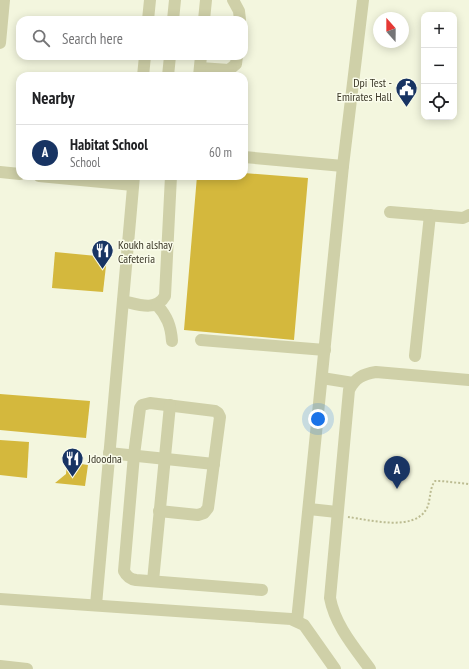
<!DOCTYPE html>
<meta charset="utf-8">
<style>
body{margin:0;font-family:"PT Sans Narrow",sans-serif;background:#f2f2f2;color:#202124}
.controls{position:absolute;right:12px;top:12px;display:grid;overflow:hidden;border-radius:8px;box-shadow:0 2px 10px #0003}
.controls button{width:36px;height:36px;display:grid;place-items:center;padding:0;border:0;border-bottom:1px solid #e0e0e0;background:#fff;color:#202124;font:20px sans-serif}
.compass{position:absolute;left:373px;top:12px;width:36px;height:36px;border-radius:50%;background:#fff;box-shadow:0 2px 10px #0003;rotate:339deg}
.you{position:absolute;left:318px;top:419px;width:14px;height:14px;margin:-10px;border:3px solid #fff;border-radius:50%;background:#1a73e8;box-shadow:0 0 0 6px #1a73e833}
.badge{display:grid;place-items:center;width:26px;height:26px;border-radius:50%;background:#183463;color:#fff;font-size:13px;font-weight:700}
.pin{position:absolute;translate:-50% -33px;filter:drop-shadow(0 1px 2px #0008)}
.pin::after{content:'';position:absolute;top:21px;width:14px;height:12px;background:inherit;clip-path:polygon(0 0,100% 0,50% 100%)}
.list{margin:0;padding:0;list-style:none}
h2{display:flex;justify-content:space-between;align-items:center;height:52px;margin:0;padding:0 16px;font-size:17px}
h2 small{font-size:13px;font-weight:400;color:#757577}
.list li{display:grid;grid-template-columns:26px 1fr auto;gap:12px;align-items:center;box-sizing:border-box;height:56px;padding:0 16px;border-top:1px solid #e0e0e0}
.list b{display:block;font-size:15px;white-space:nowrap}
.list p{margin:0;font-size:13px;white-space:nowrap;color:#757577}
.list em{font-size:13px;font-style:normal;color:#757577}
.icon{flex:none;width:22px;height:22px;fill:none;stroke:currentColor;stroke-width:2;stroke-linecap:round;stroke-linejoin:round}
.map{position:relative;flex:none;width:469px;height:669px;overflow:hidden}
.search{position:absolute;background:#fff;box-shadow:0 2px 10px #0003;left:16px;top:16px;width:232px;height:44px;display:flex;align-items:center;gap:10px;box-sizing:border-box;padding:0 14px;border-radius:12px;color:#757577;font-size:15px}
.panel{position:absolute;background:#fff;box-shadow:0 2px 10px #0003;left:16px;top:72px;width:232px;height:108px;border-radius:12px}
.map>svg:first-child{display:block}
.building{fill:#d4b83d}
.lines{fill:none;stroke-linecap:round;stroke-linejoin:round}
.path{stroke:#bcbc92;stroke-width:2;stroke-dasharray:2 2;stroke-linecap:butt}
.minor{stroke:#cfd0a8;stroke-width:12}
.labels{text-anchor:middle;dominant-baseline:central;stroke-width:3;stroke-linejoin:round;paint-order:stroke}
.poi-label{font-size:12px;fill:#3c3929;stroke:#fafceb;text-anchor:start}
</style>
<div class="map">
<svg width="469" height="669" viewBox="0 0 469 669">
<rect width="100%" height="100%" fill="#f3f6de"/>
<g class="building">
<path d="M 244,173 L 308,178 L 294,340 L 184,330 L 197,176 L 244,176 Z"/>
<path d="M 55,252 L 107,257 L 103,292 L 52,288 Z"/>
<path d="M 0,394 L 90,401 L 86,438 L 0,430 Z"/>
<path d="M 0,440 L 29,442 L 27,478 L 0,475 Z"/>
<path d="M 67,462 L 88,465 L 85,486 L 55,483 L 66,474 Z"/>
</g>
<g class="lines">
<path class="path" d="M 348,517 C 370,520 415,532 427,508 C 431,499 429,489 435,481 L 441,481 L 469,484"/>
<g class="minor">
<path d="M 233,0 L 239,11 L 240,20"/>
<path d="M 148,20 L 150,0"/>
<path d="M 173,20 L 175,0"/>
<path d="M 204,20 L 206,0"/>
<path d="M 0,43 L 4,0"/>
<path d="M 200,68 L 229,70 L 236,64 L 237,56"/>
<path d="M 143,76 L 145,56"/>
<path d="M 168,76 L 170,56"/>
<path d="M 199,76 L 201,56"/>
<path d="M 244,157 L 343,166"/>
<path d="M 0,172 L 20,174"/>
<path d="M 39,176 L 133,185"/>
<path d="M 390,212 L 463,218 L 469,215"/>
<path d="M 123,301 C 137,304 156,312 165,296 L 171,176"/>
<path d="M 157,305 C 167,316 171,326 172,341"/>
<path d="M 201,340 L 325,350"/>
<path d="M 415,356 L 430,215"/>
<path d="M 322,378 L 353,383"/>
<path d="M 109,453 L 214,464"/>
<path d="M 309,509 L 337,512"/>
<path d="M 159,511 L 198,515 L 204,513 L 208,508 L 220,417 L 218,413 L 215,411 L 150,403 L 142,405 L 140,408 L 134,455 L 124,571 C 127,577 130,579 136,580 L 262,590"/>
<path d="M 153,581 L 170,405"/>
<path d="M 0,599 L 291,619 L 304,625 L 335,669"/>
<path d="M 96,605 L 134,176"/>
<path d="M 297,621 L 343,166 L 363,0"/>
<path d="M 0,666 L 27,669"/>
<path d="M 370,669 C 354,647 335,625 330,598 L 349,390 C 355,378 363,374 376,372 L 469,380"/>
</g>
</g>
<defs>
<symbol id="civic-pin" viewBox="-11 -11 22 30"><path d="M0 17L-7.5 6A9.5 9.5 0 1 1 7.5 6Z" fill="#183463" stroke="#fafceb"/><path d="M-.6-6.5H3V-4.5H.6V-3L4-1V1h2V6H-6V1h2V-1L-.6-3ZM-1.2 2.5V6h2.4V2.5Z" fill="#fff"/></symbol>
<symbol id="restaurant-pin" viewBox="-11 -11 22 30"><path d="M0 17L-7.5 6A9.5 9.5 0 1 1 7.5 6Z" fill="#183463" stroke="#fafceb"/><path d="M-5-6h1v4h1v-4h1v4h1v-4h1v5L-1.5 .5V6h-2V.5L-5-1ZM5-6V6H3V1.5H1.5Q1.5-4 5-6Z" fill="#fff"/></symbol>
</defs>
<g fill-rule="evenodd">
<use href="#civic-pin" x="394" y="76" width="25" height="34"/>
<use href="#restaurant-pin" x="90" y="238" width="25" height="34"/>
<use href="#restaurant-pin" x="60" y="446" width="25" height="34"/>
</g>
<g class="labels">
<g class="poi-label">
<text x="392" y="82" text-anchor="end">Dpi Test -<tspan x="392" dy="14">Emirates Hall</tspan></text>
<text x="118" y="244">Koukh alshay<tspan x="118" dy="14">Cafeteria</tspan></text>
<text x="88" y="458">Jdoodna</text>
</g>
</g>
</svg>
<div class="controls">
<button>+</button>
<button>−</button>
<button><svg class="icon" aria-label="locate" viewBox="0 0 24 24"><circle cx="12" cy="12" r="6"/><path d="M12 2v4M12 18v4M2 12h4M18 12h4"/></svg></button>
</div>
<svg class="compass" viewBox="-18 -18 36 36"><path d="M0-13l5 13h-10z" fill="#e53935"/><path d="M0 13l5-13h-10z" fill="#757577"/></svg>
<div class="you"></div>
<div class="pin badge" style="left:397px;top:489px">A</div>
<div class="search"><svg class="icon" aria-label="search" viewBox="0 0 24 24"><circle cx="10" cy="10" r="6"/><path d="M15 15l6 6"/></svg>Search here</div>
<section class="panel">
<h2>Nearby<small></small></h2>
<ul class="list">
<li><span class="badge">A</span><div><b>Habitat School</b><p>School</p></div><em>60 m</em></li>
</ul>
</section>
</div>
